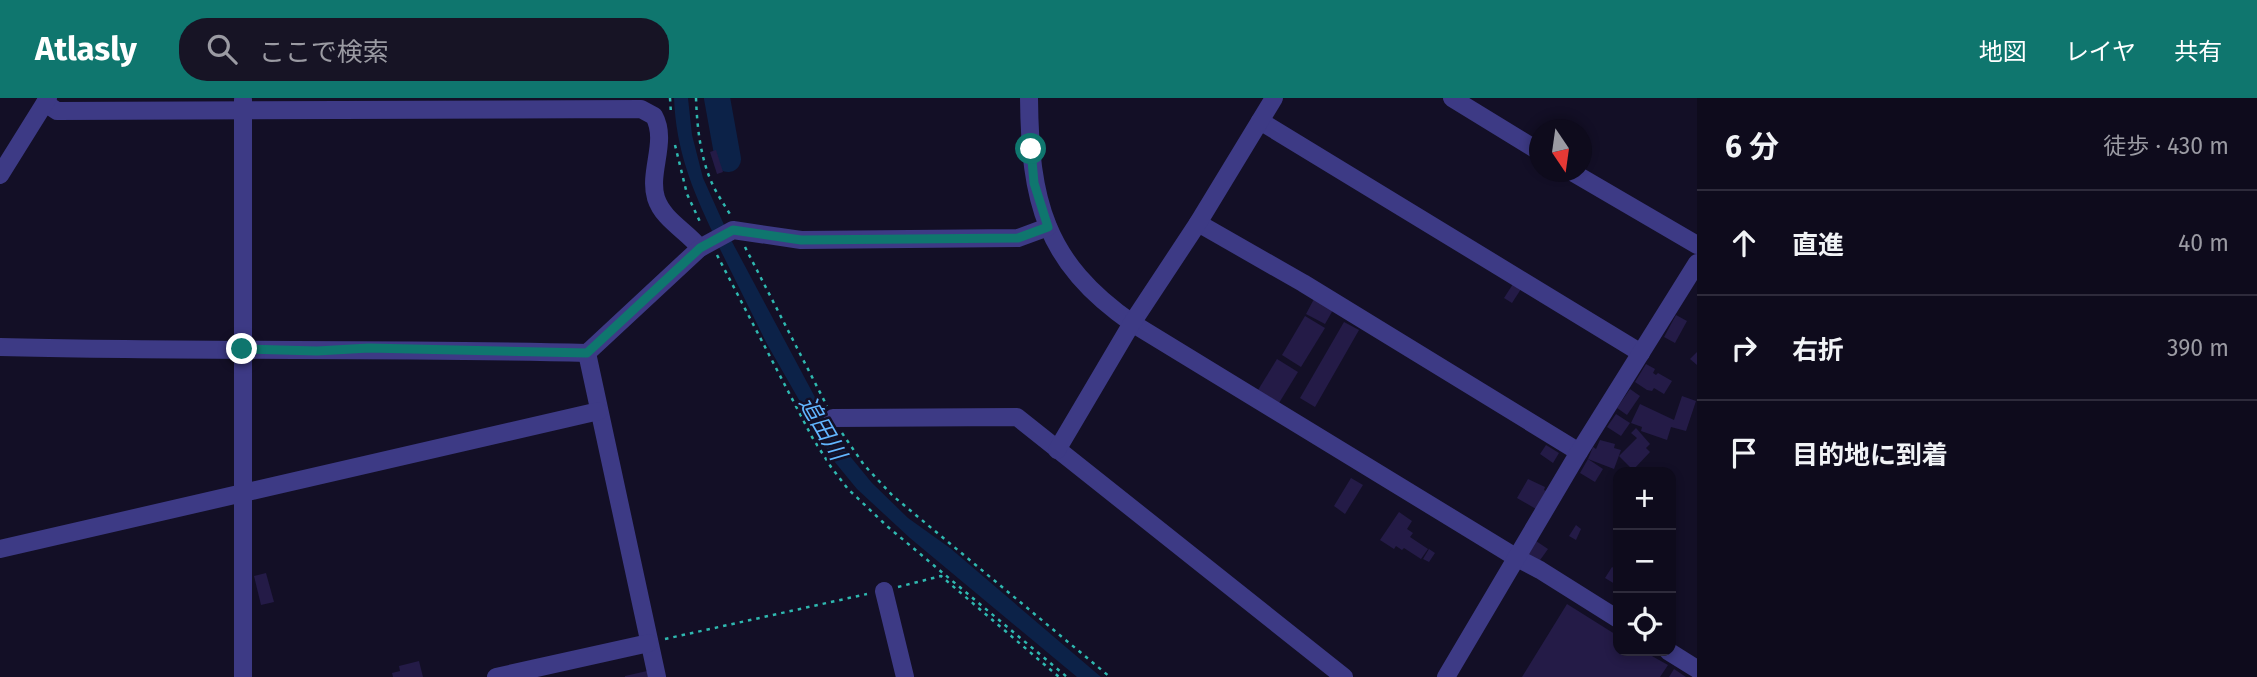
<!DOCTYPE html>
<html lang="ja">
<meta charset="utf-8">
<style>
body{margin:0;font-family:"Fira Sans","Noto Sans JP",sans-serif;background:#171425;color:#f1f3f6}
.controls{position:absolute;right:21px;bottom:21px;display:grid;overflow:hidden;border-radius:14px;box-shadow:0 4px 10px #0003}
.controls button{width:63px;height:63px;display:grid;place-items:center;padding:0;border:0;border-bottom:2px solid #2e2b3b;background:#0e0b1c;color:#f1f3f6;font:35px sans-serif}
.compass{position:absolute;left:1529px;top:21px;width:63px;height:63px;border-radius:50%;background:#0e0b1c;box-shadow:0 4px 10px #0003;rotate:167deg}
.stop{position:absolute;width:21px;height:21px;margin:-16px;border:5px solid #0f766e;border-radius:50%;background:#fff}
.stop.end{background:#0f766e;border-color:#fff;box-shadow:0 2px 7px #0008}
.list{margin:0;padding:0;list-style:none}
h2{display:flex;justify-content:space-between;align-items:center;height:91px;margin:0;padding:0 28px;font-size:30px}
h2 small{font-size:23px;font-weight:400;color:#9b9ba3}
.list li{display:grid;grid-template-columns:46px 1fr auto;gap:21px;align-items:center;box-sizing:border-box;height:105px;padding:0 28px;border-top:2px solid #2e2b3b}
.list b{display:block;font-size:26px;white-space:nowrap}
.list em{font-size:23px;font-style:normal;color:#9b9ba3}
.icon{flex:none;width:38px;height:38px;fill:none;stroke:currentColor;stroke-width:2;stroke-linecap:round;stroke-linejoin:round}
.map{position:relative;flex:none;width:1697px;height:579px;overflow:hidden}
header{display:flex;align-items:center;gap:42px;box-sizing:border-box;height:98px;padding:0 35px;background:#0f766e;color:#fff}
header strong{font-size:33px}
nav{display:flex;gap:38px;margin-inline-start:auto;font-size:24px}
.search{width:490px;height:63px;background:#171425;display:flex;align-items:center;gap:18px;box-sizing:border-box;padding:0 24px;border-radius:28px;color:#9b9ba3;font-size:26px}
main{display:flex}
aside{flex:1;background:#0e0b1c}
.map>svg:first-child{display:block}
.water{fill:#0c2248}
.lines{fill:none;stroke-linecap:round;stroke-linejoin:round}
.river{stroke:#0c2248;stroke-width:26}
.building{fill:#241b47}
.path{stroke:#2fb8b0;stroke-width:2.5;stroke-dasharray:3.5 5;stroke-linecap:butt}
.minor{stroke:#3d3a85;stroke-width:18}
.route{stroke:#0f766e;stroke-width:9}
.labels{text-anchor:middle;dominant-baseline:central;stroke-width:5;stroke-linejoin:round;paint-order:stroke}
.water-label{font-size:23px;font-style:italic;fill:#62b6ff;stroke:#130f26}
</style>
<header>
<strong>Atlasly</strong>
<div class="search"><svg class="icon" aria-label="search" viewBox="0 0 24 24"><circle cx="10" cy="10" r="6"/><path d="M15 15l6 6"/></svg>ここで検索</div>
<nav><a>地図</a><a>レイヤ</a><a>共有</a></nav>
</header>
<main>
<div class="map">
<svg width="1697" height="579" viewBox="0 0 1697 579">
<rect width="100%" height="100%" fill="#130f26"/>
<g class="water">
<path d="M 674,0 L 688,0 L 692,37 L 703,80 L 725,129 L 714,137 C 692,91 676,52 674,0 Z"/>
<path d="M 730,140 L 840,346 L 872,385 L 908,420 L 950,450 L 1101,579 L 1077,579 L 910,440 L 857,391 L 834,363 L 767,246 L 717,145 Z"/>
</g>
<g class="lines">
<path class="river" d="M 717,0 L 728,61"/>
</g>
<g class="building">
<path d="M 716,52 L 723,74 L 717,76 L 710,54 Z"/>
<path d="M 1513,186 L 1521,191 L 1512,205 L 1504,200 Z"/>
<path d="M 1314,201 L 1333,212 L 1325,226 L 1306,216 Z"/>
<path d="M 1676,217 L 1687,223 L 1675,245 L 1664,239 Z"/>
<path d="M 1305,218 L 1325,230 L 1301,269 L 1282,257 Z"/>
<path d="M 1344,224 L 1359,232 L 1315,309 L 1300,300 Z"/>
<path d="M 1697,254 L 1697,267 L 1690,261 Z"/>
<path d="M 1277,261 L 1298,274 L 1279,305 L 1258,292 Z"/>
<path d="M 1646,266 L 1655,271 L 1653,275 L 1656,277 L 1658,275 L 1672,283 L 1664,296 L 1654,290 L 1652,293 L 1647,292 L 1635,284 Z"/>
<path d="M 1630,291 L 1640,298 L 1627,317 L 1617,310 Z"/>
<path d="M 1682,298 L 1696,303 L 1686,333 L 1671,329 L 1667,342 L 1641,333 L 1642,329 L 1631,325 L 1640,306 L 1674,322 Z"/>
<path d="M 1616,316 L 1630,325 L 1621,338 L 1607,329 Z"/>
<path d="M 1636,330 L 1650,346 L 1646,350 L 1650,354 L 1633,372 L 1619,358 L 1637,340 L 1631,335 Z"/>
<path d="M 1600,342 L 1615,346 L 1614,350 L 1621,352 L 1614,371 L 1588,361 L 1593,349 L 1596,351 Z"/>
<path d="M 1546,347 L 1559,355 L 1553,365 L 1540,356 Z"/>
<path d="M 1588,361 L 1603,371 L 1595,384 L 1580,375 Z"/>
<path d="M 1351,380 L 1363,387 L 1345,416 L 1334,408 Z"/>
<path d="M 1528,381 L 1545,389 L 1544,392 L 1546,393 L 1536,411 L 1517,400 Z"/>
<path d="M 1399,414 L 1412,423 L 1407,431 L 1413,435 L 1410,439 L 1428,451 L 1421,461 L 1404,450 L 1402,452 L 1396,448 L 1394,451 L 1380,442 Z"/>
<path d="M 1576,427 L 1581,431 L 1576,442 L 1569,438 Z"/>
<path d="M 1536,443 L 1548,451 L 1538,465 L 1527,457 Z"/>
<path d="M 1429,451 L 1435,455 L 1429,464 L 1423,461 Z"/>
<path d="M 1612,469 L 1618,473 L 1618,497 L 1613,494 L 1615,486 L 1605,480 Z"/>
<path d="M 266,475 L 274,504 L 261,507 L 254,478 Z"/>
<path d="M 1567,506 L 1618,538 L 1618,553 L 1643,553 L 1668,567 L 1660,579 L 1522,579 Z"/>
<path d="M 419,563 L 423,579 L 393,579 L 392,575 L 400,573 L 399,568 Z"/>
<path d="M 1674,571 L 1686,579 L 1669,579 Z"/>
<path d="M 647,573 L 648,579 L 625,579 L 625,578 Z"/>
</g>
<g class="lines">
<g class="path">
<path d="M 670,0 L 671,16"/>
<path d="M 696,0 C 697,28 700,57 711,83 C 716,95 724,106 731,118"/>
<path d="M 675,47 L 687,96 L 701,126"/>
<path d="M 745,149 L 827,308"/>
<path d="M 717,157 L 812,339 L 831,369 L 848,391 L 888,429 L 1067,579"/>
<path d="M 842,335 L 864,367 L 893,398 L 1110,579"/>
<path d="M 898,489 L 941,478 L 1059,579"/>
<path d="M 665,541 L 867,496"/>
</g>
<g class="minor">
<path d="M 1029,0 C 1030,102 1044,164 1132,225 L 1517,460 L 1540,472 L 1618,521"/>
<path d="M 1452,0 L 1540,54"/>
<path d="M 45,5 L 57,13 L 641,11 L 654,18 C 668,43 648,74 656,100 C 663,122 687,133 700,150"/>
<path d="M 1260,23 L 1641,255"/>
<path d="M 1572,74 L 1697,147"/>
<path d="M 0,77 L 48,0"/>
<path d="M 1198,125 L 1303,185 L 1579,354"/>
<path d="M 0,249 C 196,254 391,250 587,255 L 700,150 L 733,132 L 801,142 L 1018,140 L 1048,129"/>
<path d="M 587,255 L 657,579"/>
<path d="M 833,320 L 1017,319 L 1344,579"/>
<path d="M 1057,352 L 1132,225 L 1198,125 L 1274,0"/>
<path d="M 0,451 L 599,313"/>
<path d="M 884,493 L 905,579"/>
<path d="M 1668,553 L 1697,571"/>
<path d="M 243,579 L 243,2"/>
<path d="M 496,579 L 649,545"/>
<path d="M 1446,579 L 1579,354 L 1697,165"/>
</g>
</g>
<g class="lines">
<path class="route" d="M 242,251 L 317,253 L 369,250 L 587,255 L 700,150 L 733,132 L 801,142 L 1018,140 L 1048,129 L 1034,85 L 1031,51"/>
</g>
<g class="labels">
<g class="water-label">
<text transform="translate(823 330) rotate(60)">追田川</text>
</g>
</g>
</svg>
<div class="controls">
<button>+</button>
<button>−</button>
<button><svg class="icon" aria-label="locate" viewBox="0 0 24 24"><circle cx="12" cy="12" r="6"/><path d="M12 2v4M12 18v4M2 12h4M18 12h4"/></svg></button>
</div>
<svg class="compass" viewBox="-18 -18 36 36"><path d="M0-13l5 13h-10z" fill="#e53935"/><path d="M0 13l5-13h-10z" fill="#9b9ba3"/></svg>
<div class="stop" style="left:1031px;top:51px"></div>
<div class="stop end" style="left:242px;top:251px"></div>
</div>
<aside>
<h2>6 分<small>徒歩 · 430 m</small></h2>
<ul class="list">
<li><svg class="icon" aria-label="ahead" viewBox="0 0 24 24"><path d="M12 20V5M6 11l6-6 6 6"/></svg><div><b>直進</b></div><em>40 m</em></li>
<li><svg class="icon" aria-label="right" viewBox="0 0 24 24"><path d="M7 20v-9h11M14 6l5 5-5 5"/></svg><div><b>右折</b></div><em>390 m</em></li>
<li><svg class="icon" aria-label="arrive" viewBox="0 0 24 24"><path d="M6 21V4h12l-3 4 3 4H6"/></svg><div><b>目的地に到着</b></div></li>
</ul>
</aside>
</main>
